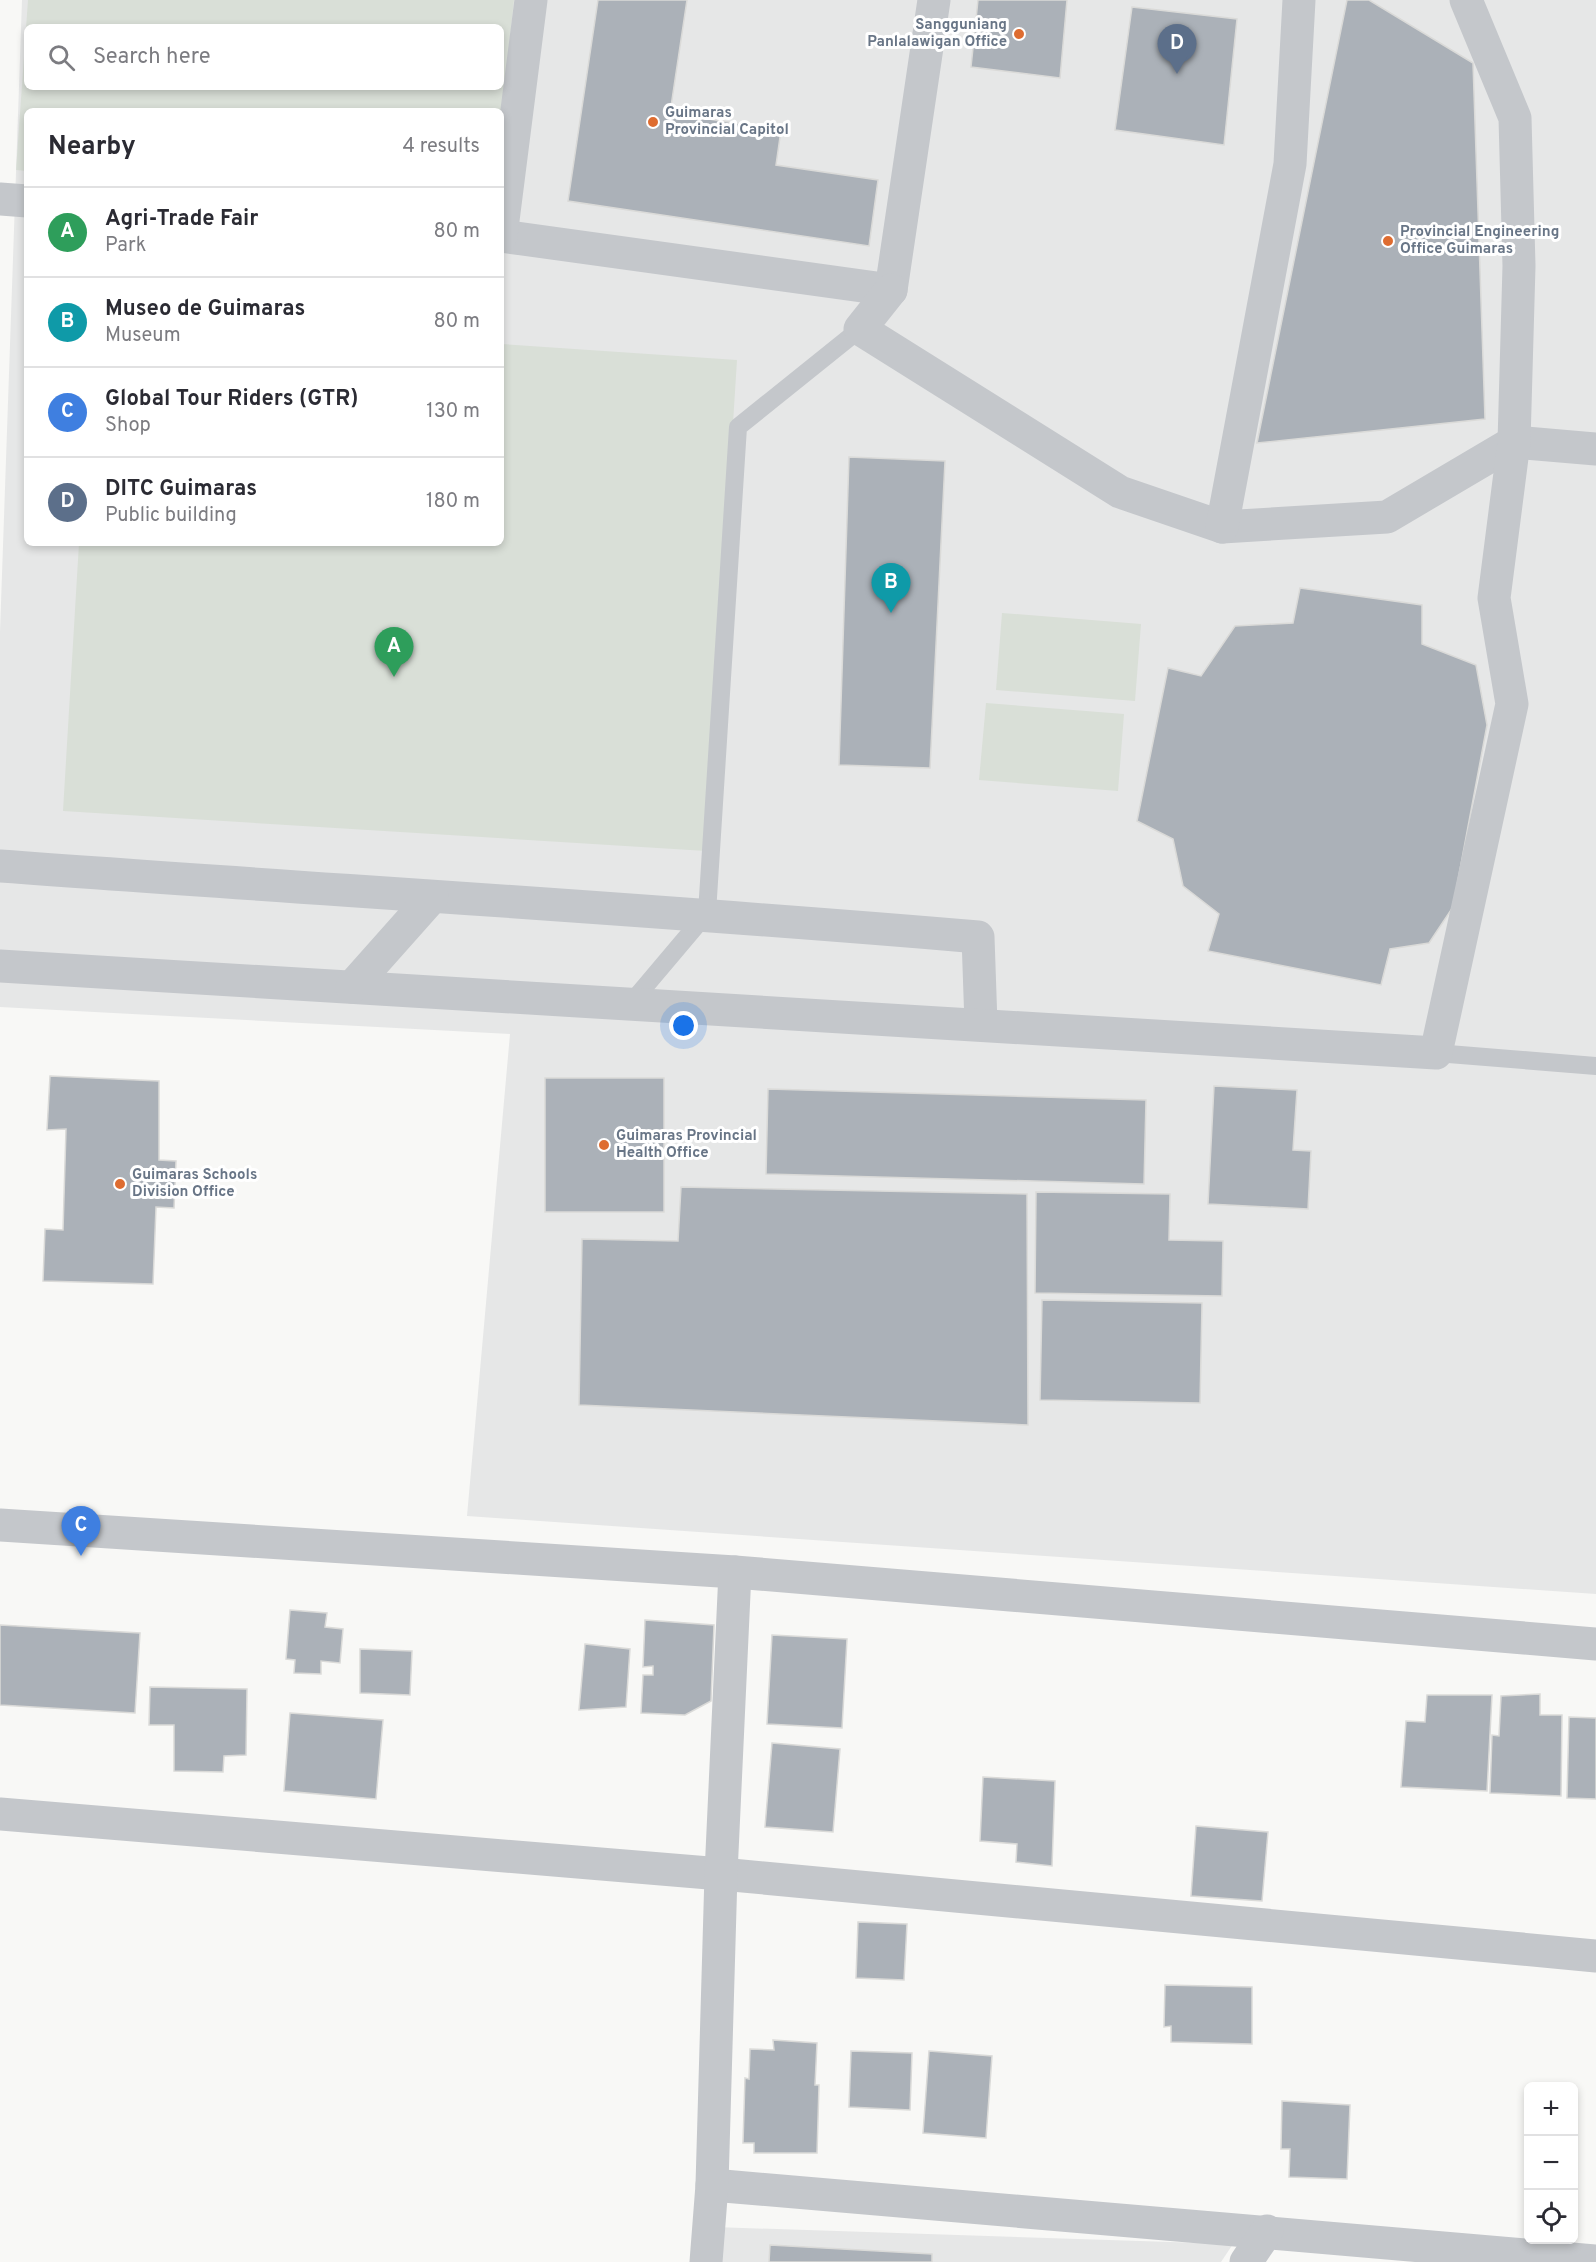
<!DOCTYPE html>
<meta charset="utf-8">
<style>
body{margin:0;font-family:Overpass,sans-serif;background:#f7f7f7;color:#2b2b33}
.controls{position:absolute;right:18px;bottom:18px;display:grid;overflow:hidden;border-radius:9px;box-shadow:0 3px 9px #0003}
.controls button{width:54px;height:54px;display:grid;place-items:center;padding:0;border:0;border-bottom:2px solid #e1e1e2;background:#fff;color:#2b2b33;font:30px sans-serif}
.you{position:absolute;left:684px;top:1026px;width:21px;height:21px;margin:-15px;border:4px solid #fff;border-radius:50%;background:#1a73e8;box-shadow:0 0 0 9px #1a73e833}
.badge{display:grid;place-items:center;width:39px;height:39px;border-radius:50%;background:#de6c30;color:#fff;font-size:20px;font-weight:700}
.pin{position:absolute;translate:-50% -50px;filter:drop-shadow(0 2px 3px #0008)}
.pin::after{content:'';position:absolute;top:32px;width:21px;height:18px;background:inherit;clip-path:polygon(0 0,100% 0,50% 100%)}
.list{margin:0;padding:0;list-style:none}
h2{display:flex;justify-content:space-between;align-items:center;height:78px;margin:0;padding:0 24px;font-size:26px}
h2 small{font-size:20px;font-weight:400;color:#7c7c81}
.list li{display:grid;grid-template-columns:39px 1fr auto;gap:18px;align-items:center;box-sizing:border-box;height:90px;padding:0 24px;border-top:2px solid #e1e1e2}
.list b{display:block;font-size:22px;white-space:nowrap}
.list p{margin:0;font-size:20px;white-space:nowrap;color:#7c7c81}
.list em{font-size:20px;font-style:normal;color:#7c7c81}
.icon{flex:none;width:33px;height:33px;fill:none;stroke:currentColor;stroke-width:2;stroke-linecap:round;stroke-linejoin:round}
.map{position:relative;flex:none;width:1596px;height:2262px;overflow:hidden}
.search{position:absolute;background:#fff;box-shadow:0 3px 9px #0003;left:24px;top:24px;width:480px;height:66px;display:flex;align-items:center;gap:15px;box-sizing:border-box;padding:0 21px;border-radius:9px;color:#7c7c81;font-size:22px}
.panel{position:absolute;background:#fff;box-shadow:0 3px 9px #0003;left:24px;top:108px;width:480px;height:438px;border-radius:9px}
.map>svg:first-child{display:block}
.built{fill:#e6e7e7;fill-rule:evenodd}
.green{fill:#d9dfd7;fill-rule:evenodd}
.building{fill:#abb1b8;stroke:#dadad8;stroke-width:1.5}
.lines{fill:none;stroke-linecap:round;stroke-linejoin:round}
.lane{stroke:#c4c7cb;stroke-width:18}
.street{stroke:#c4c7cb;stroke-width:33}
.poi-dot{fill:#de6c30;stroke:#fff;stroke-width:2}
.labels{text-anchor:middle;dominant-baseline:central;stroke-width:6;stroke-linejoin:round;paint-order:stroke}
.poi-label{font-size:15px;font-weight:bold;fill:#687586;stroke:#fff;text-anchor:start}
</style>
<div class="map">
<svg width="1596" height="2262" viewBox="0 0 1596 2262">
<rect width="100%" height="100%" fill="#f8f8f6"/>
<g class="built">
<path d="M 22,0 L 1596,0 L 1596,1594 L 467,1516 L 510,1034 L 0,1007 L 0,632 ZM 27,27 L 501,27 L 501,87 L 27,87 ZM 27,111 L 501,111 L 501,543 L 27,543 Z"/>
<path d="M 714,2227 L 1233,2244 L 1221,2262 L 713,2262 Z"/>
</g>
<g class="green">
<path d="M 28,0 L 514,0 L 501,123 L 501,111 L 27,111 L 27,171 L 16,170 ZM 27,27 L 501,27 L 501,87 L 27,87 Z"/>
<path d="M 501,344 L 737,360 L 706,851 L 63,811 L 79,543 L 501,543 Z"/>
<path d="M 1002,613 L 1141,624 L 1135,701 L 996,690 Z"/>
<path d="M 986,703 L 1124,714 L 1118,791 L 979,780 Z"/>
</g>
<g class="building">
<path d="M 598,0 L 687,0 L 670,113 L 781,130 L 776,165 L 878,180 L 869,246 L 568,201 Z"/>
<path d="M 978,0 L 1067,0 L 1060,78 L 971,67 Z"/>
<path d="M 1347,0 L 1369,0 L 1473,63 L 1485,419 L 1257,443 Z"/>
<path d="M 1132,7 L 1237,19 L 1224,145 L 1115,130 Z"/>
<path d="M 849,457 L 945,461 L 930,768 L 839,765 Z"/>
<path d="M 1300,588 L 1422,605 L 1422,644 L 1476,665 L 1487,725 L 1453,907 L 1429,943 L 1390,949 L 1381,985 L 1208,951 L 1219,914 L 1183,886 L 1173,839 L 1137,821 L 1168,668 L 1201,676 L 1235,626 L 1293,623 Z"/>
<path d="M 50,1076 L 159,1081 L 159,1160 L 176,1161 L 174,1208 L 156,1207 L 153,1284 L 43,1281 L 45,1229 L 63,1230 L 66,1129 L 47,1130 Z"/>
<rect x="545" y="1078" width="119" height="134"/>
<path d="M 1214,1086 L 1297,1090 L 1293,1150 L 1311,1151 L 1308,1209 L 1208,1204 Z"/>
<path d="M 768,1089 L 1146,1100 L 1144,1184 L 766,1174 Z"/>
<path d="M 681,1187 L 1027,1194 L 1028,1425 L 579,1405 L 582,1239 L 678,1241 Z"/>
<path d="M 1036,1192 L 1170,1194 L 1169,1240 L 1223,1241 L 1222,1296 L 1035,1293 Z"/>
<path d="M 1042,1300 L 1202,1303 L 1200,1403 L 1040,1400 Z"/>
<path d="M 290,1610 L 327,1613 L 325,1627 L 343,1629 L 340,1663 L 321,1661 L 321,1674 L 294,1673 L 295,1660 L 286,1659 Z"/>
<path d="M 645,1620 L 714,1625 L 711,1701 L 685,1715 L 641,1713 L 643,1675 L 653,1675 L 653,1666 L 643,1667 Z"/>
<path d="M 0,1625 L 140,1633 L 135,1713 L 0,1705 Z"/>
<path d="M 772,1635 L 847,1639 L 842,1728 L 767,1724 Z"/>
<path d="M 585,1644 L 630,1649 L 626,1707 L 579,1710 Z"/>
<path d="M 360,1649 L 412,1651 L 410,1695 L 360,1693 Z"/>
<path d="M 150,1687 L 247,1689 L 246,1755 L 224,1756 L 223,1772 L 174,1771 L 174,1725 L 149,1725 Z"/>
<path d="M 1540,1694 L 1540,1715 L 1562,1715 L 1561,1796 L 1490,1793 L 1492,1735 L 1499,1736 L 1501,1696 Z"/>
<path d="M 1427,1695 L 1492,1695 L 1487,1791 L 1401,1787 L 1406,1721 L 1425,1722 Z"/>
<path d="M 290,1713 L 383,1720 L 376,1799 L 284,1791 Z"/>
<path d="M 1569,1717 L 1596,1718 L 1596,1799 L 1567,1798 Z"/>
<path d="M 772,1743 L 840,1749 L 833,1832 L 765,1827 Z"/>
<path d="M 983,1777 L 1055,1781 L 1052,1866 L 1016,1862 L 1017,1844 L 980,1841 Z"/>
<path d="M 1196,1826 L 1268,1832 L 1262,1901 L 1191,1896 Z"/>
<path d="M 858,1922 L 907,1924 L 904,1980 L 856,1978 Z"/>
<path d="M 1165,1985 L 1252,1987 L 1252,2044 L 1171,2042 L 1171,2026 L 1164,2027 Z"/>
<path d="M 773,2040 L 817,2043 L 815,2085 L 819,2085 L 817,2153 L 754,2153 L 754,2143 L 743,2143 L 745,2078 L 749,2079 L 750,2049 L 774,2050 Z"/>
<path d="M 851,2051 L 912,2053 L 910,2110 L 849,2107 Z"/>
<path d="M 929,2051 L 992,2056 L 986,2138 L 923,2133 Z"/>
<path d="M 1282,2101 L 1350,2105 L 1347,2179 L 1289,2177 L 1290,2149 L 1281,2149 Z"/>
<path d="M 770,2245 L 932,2254 L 932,2262 L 769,2262 Z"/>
</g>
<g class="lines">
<g class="lane">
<path d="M 631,1003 L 707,913 L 738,427 L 860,329"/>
<path d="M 1436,1053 L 1596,1066"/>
</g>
<g class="street">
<path d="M 0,199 L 27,201"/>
<path d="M 501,236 L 891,290 L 934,0"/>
<path d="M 501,236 L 531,0"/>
<path d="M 891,290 L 860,329 L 1120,492 L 1222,527 L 1387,517 L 1514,442 L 1596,449"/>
<path d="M 1222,527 L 1290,164 L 1299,0"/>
<path d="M 0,866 C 326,890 652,909 978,937 L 981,1024"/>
<path d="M 0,966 L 1436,1053 L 1512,704 L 1494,598 L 1514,442 L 1519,266 L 1515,118 L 1466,0"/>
<path d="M 352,987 L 432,897"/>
<path d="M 0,1525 L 735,1572 L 1596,1644"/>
<path d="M 0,1814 L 721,1874 L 1596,1956"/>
<path d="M 712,2185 L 1596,2261"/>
<path d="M 706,2262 L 712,2185 L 721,1874 L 735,1572"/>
<path d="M 1246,2262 L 1267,2231"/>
</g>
</g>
<g class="poi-dot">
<circle cx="1019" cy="34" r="6"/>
<circle cx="653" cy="122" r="6"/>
<circle cx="1388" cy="241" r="6"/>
<circle cx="604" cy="1145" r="6"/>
<circle cx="120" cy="1184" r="6"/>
</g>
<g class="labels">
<g class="poi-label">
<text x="1007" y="25" text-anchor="end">Sangguniang<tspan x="1007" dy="17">Panlalawigan Office</tspan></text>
<text x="665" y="113">Guimaras<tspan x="665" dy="17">Provincial Capitol</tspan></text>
<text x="1400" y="232">Provincial Engineering<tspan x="1400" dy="17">Office Guimaras</tspan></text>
<text x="616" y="1136">Guimaras Provincial<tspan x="616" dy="17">Health Office</tspan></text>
<text x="132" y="1175">Guimaras Schools<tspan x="132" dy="17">Division Office</tspan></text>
</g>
</g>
</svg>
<div class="controls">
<button>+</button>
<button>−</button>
<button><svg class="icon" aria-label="locate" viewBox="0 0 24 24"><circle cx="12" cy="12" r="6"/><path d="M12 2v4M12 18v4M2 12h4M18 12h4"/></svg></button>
</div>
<div class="you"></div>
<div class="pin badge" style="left:394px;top:677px;background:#2e9e5b">A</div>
<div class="pin badge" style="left:891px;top:613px;background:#0f9aa8">B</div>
<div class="pin badge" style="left:81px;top:1556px;background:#3f7fe0">C</div>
<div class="pin badge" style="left:1177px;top:74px;background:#5c6f8a">D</div>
<div class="search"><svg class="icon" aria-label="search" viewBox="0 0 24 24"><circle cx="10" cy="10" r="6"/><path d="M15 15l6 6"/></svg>Search here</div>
<section class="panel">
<h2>Nearby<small>4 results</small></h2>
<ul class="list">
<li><span class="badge" style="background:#2e9e5b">A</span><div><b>Agri-Trade Fair</b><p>Park</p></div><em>80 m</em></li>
<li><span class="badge" style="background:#0f9aa8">B</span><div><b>Museo de Guimaras</b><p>Museum</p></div><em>80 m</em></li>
<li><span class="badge" style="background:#3f7fe0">C</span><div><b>Global Tour Riders (GTR)</b><p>Shop</p></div><em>130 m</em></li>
<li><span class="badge" style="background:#5c6f8a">D</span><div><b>DITC Guimaras</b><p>Public building</p></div><em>180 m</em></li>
</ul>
</section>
</div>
